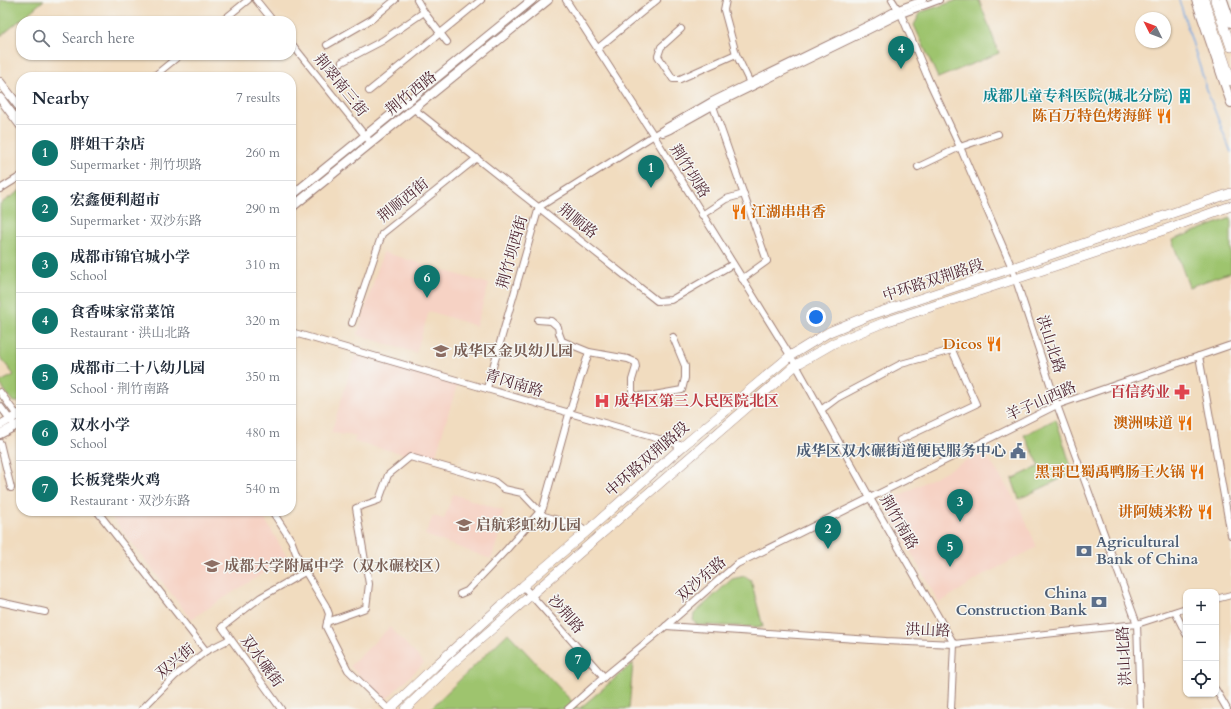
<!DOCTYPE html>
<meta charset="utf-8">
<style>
body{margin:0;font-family:Cardo,"Noto Serif SC",serif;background:#f2f2f3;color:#1f2937}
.controls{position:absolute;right:12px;bottom:12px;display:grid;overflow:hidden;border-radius:8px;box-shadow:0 1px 3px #0004}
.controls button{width:36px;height:36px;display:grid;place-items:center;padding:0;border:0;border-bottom:1px solid #e0e1e3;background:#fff;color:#1f2937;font:20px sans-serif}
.compass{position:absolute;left:1135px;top:12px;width:36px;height:36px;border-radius:50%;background:#fff;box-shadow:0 1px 3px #0004;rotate:312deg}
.you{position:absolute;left:816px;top:317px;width:14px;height:14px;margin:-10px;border:3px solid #fff;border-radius:50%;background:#1a73e8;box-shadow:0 0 0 6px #1a73e833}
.badge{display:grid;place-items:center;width:26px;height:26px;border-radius:50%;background:#0f766e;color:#fff;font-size:13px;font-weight:700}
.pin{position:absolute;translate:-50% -33px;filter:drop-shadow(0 1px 2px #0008)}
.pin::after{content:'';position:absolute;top:21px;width:14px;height:12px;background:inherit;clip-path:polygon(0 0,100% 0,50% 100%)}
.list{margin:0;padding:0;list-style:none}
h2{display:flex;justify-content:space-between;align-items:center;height:52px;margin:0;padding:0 16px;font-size:17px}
h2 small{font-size:13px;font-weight:400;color:#747a83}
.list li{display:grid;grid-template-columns:26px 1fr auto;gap:12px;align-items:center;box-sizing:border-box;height:56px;padding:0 16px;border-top:1px solid #e0e1e3}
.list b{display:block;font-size:15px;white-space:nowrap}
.list p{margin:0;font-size:13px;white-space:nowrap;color:#747a83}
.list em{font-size:13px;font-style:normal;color:#747a83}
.icon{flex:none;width:22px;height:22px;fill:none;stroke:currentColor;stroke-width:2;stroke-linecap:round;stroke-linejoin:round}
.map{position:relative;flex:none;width:1231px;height:709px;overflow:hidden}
.search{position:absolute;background:#fff;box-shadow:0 1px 3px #0004;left:16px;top:16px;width:280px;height:44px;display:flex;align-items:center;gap:10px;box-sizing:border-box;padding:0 14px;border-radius:16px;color:#747a83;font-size:15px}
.panel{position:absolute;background:#fff;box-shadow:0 1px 3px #0004;left:16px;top:72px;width:280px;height:444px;border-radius:16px}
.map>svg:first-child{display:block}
.built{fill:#f6d2c4}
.green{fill:#9ec46e;stroke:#74724c}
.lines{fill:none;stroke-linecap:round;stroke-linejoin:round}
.stream{stroke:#77a7e1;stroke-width:1.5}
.street-casing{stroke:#9e7e75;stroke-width:8}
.secondary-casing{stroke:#9e7e75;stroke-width:10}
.primary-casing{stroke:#9e7e75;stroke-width:10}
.street{stroke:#fff;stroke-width:6}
.secondary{stroke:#fff;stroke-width:8}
.primary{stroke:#fff;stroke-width:9}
.labels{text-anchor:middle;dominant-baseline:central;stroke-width:3;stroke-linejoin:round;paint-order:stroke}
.street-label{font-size:15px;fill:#4a1f2b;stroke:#f6f6f2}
.culture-label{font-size:15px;font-weight:bold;fill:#0d838f;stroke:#f6f6f2;text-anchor:end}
.food-label{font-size:15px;font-weight:bold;fill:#c56008;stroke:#f6f6f2;text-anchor:end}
.education-label{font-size:15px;font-weight:bold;fill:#785e54;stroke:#f6f6f2;text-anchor:start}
.health-label{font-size:15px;font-weight:bold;fill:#be3a42;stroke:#f6f6f2;text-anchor:end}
.service-label{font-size:15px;font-weight:bold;fill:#4e5e75;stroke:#f6f6f2;text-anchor:end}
</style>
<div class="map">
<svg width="1231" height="709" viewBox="0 0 1231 709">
<rect width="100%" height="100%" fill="#f6f6f2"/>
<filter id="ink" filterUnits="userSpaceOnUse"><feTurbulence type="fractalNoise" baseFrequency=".025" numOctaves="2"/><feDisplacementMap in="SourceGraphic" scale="8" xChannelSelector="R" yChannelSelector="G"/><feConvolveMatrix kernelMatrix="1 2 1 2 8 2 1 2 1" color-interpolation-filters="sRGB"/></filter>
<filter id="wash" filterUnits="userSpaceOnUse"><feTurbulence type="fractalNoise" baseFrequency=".012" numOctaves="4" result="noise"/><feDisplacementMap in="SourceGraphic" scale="16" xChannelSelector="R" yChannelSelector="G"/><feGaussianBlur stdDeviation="0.9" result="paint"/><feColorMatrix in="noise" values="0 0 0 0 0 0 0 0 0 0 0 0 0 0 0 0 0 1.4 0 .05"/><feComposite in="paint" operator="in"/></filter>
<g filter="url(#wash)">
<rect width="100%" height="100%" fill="#f1dcbf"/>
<g class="built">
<path d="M 383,252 L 489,284 L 476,326 L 429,311 L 416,353 L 357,335 Z"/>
<path d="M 355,355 L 457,385 L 434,461 L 354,442 L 356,436 L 331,433 Z"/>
<path d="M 984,451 L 1019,506 L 1037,547 L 984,575 L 939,603 L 887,509 L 891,500 Z"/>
<path d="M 453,494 L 504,511 L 497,530 L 501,531 L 491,559 L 425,535 L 433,516 L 444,519 Z"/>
<path d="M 107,511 L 260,511 L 287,557 L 262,574 L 191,619 Z"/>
<path d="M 390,627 L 424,663 L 384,701 L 350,666 Z"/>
</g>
<g class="green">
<path d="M 0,0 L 44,0 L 0,37 Z"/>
<path d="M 958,0 L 979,0 L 999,53 L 938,78 L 914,25 L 921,12 Z"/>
<path d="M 21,190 L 21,402 L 13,402 L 0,384 L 0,382 L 14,375 L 0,357 L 0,204 Z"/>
<path d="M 1231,218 L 1231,272 L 1189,287 L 1172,240 Z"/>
<path d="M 1056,419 L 1073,473 L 1019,499 L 1012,479 L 1040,466 L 1024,435 Z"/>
<path d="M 745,576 L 751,580 L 763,627 L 697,625 L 693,620 L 694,614 L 732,579 Z"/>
<path d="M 508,633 L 579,709 L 430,709 Z"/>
<path d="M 633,663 L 629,709 L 579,709 Z"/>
</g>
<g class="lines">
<path class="stream" d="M 1179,0 L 1209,96 L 1231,152"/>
</g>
</g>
<g filter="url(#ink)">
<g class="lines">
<defs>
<g id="street">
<path d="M 256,0 L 273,21"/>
<path d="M 566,0 L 654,136 L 796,365 L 870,498 L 954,644 L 951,709"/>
<path d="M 726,0 L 724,10 L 736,54 L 751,85"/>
<path d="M 892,0 L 901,14 L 930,83 L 960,147 L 1012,268 L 1057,405 L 1137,624 L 1140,709"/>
<path d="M 424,12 L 447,42"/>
<path d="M 222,21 L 248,0"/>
<path d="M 681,29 L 661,47 L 658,56 L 673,79 L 680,79 L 736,54"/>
<path d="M 291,43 L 371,143"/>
<path d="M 327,45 L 372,19 L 395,0"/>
<path d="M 598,48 L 657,0"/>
<path d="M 342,62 L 382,41 L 424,12 L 417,0"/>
<path d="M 153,77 L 180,55"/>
<path d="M 369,91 L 481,0"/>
<path d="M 713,106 L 767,261 L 742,279"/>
<path d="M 414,109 L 657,301 L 671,300 L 733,264"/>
<path d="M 663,133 L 670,130 L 713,106 L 863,33 L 901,14 L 939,0"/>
<path d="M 918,167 L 960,147 L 998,134"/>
<path d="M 0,189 L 21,176"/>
<path d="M 702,215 L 726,199 L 744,194"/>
<path d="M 538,320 L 551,321 L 558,327 L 559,333 L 562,341 L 589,352 L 628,359 L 635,362 L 636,367 L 632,380 L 632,392 L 635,396 L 654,395 L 682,390 L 685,378 L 685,366 L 673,337"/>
<path d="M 352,323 L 382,234 L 477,158"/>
<path d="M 291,332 C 422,369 552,409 683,446"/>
<path d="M 1199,356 L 1231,535"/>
<path d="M 487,388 L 539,207 L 667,127 L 712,101 L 876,21 L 898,9 L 923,0"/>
<path d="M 0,392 L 19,418"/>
<path d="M 0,406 L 12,422"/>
<path d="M 821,410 L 837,398 L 901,364 L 952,350 L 976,404 L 900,440"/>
<path d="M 0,443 L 11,488"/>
<path d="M 97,511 L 206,651"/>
<path d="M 272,511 L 291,540 L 299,561 L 326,606 L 329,614 L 326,627 L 348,670 L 388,709"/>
<path d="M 523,586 L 604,677"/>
<path d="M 460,594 L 467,591 L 507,549 L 543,508 L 569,414 L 589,352"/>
<path d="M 1216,599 L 1231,595"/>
<path d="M 0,602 L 45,612"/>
<path d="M 1175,612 L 1186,634"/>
<path d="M 327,622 L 366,608 L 369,584 L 356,508 L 379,500 L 388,475 L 410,457 L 494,481 L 504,489 L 522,493 L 544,516 L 579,526 L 586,532"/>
<path d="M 666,626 L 886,641 L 954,644 L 1137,624 L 1186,608"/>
<path d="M 1216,690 L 1227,709"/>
<path d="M 142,709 L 175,676 L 206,651 L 230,639"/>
<path d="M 281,709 L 222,627 L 261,597 L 305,572"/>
<path d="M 568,709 L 604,677 L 666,626 L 737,564 L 1057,405 L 1231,345"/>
</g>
<g id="secondary">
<path d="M 1196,0 L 1231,103"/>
<path d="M 1223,0 L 1231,23"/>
<path d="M 0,82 L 21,109"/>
<path d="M 0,98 L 21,126"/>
<path d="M 291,196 L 532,0"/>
<path d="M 291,208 L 371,143 L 548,0"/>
<path d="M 0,425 L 21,413"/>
<path d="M 0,434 L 21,423"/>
</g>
<g id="primary">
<path d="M 1204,0 L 1231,81"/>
<path d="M 1215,0 L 1231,47"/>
<path d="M 390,709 L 434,667 L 523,586 L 586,532 L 683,446 L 790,356 L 829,332 L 868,316 L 1012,268 L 1231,193"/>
<path d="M 405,709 L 455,661 L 796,365 L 834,343 L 885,322 L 1161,231 L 1231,206"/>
</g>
</defs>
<use href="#street" class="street-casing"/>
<use href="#secondary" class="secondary-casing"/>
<use href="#primary" class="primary-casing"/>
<use href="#street" class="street"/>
<use href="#secondary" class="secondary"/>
<use href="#primary" class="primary"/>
</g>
</g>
<defs>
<symbol id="building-bare" viewBox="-9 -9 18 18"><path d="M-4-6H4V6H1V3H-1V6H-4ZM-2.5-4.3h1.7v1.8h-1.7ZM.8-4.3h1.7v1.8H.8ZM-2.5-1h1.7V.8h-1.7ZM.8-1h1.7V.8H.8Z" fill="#0f9aa8" stroke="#f6f6f2" stroke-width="2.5" paint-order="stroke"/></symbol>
<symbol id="restaurant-bare" viewBox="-9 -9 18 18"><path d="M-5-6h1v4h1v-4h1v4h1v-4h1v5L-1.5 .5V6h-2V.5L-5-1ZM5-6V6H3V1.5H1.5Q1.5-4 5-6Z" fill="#e8710a" stroke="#f6f6f2" stroke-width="2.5" paint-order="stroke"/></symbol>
<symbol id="school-bare" viewBox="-9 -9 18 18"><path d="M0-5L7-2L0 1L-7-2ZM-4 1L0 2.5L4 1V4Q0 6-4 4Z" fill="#8d6e63" stroke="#f6f6f2" stroke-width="2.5" paint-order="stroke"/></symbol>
<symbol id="pharmacy-bare" viewBox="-9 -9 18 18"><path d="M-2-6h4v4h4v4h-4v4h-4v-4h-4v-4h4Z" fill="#e0444e" stroke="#f6f6f2" stroke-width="2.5" paint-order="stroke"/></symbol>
<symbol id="hospital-bare" viewBox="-9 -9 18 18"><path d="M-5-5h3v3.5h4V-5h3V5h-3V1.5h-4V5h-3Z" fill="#e0444e" stroke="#f6f6f2" stroke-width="2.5" paint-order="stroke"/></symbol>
<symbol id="civic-bare" viewBox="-9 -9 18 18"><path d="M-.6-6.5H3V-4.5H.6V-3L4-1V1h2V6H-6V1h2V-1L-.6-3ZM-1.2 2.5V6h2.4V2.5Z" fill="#5c6f8a" stroke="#f6f6f2" stroke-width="2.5" paint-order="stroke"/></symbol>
<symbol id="bank-bare" viewBox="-9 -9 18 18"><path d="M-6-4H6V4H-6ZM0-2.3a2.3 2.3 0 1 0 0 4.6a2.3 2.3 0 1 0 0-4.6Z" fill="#5c6f8a" stroke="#f6f6f2" stroke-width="2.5" paint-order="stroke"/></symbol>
</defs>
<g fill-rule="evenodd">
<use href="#building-bare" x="1174" y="85" width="22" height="22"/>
<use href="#restaurant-bare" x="1153" y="105" width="22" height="22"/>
<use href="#restaurant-bare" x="728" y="201" width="22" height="22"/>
<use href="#restaurant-bare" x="983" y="333" width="22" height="22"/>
<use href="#school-bare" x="430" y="340" width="22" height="22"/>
<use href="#pharmacy-bare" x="1171" y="381" width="22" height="22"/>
<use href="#hospital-bare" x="591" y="390" width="22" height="22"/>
<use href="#restaurant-bare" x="1174" y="412" width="22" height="22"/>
<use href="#civic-bare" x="1007" y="440" width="22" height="22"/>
<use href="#restaurant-bare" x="1186" y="461" width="22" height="22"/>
<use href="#restaurant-bare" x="1194" y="501" width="22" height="22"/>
<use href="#school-bare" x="453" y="514" width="22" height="22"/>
<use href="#bank-bare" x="1073" y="540" width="22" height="22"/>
<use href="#school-bare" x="201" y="555" width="22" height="22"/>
<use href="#bank-bare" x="1088" y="591" width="22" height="22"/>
</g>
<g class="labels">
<g class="street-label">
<text transform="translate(341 85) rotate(51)">荆翠南三街</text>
<text transform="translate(411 93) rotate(-39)">荆竹西路</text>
<text transform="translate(690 171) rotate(58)">荆竹坝路</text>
<text transform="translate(403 200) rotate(-39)">荆顺西街</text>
<text transform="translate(578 221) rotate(39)">荆顺路</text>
<text transform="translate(512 252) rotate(-74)">荆竹坝西街</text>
<text transform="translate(933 280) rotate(-18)">中环路双荆路段</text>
<text transform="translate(1051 344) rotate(72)">洪山北路</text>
<text transform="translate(514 383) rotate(17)">青冈南路</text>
<text transform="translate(1041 401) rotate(-24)">羊子山西路</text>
<text transform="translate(647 459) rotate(-41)">中环路双荆路段</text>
<text transform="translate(899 522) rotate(60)">荆竹南路</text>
<text transform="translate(701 579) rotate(-41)">双沙东路</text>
<text transform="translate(566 614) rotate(49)">沙荆路</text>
<text transform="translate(928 630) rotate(2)">洪山路</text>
<text transform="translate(1124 656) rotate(-93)">洪山北路</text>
<text transform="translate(175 661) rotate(-40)">双兴街</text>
<text transform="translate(262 661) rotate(54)">双水碾街</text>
</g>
<g class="culture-label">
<text x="1173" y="96">成都儿童专科医院(城北分院)</text>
</g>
<g class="food-label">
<text x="1152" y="116">陈百万特色烤海鲜</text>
<text x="751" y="212" text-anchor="start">江湖串串香</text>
<text x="982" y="344">Dicos</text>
<text x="1173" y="423">澳洲味道</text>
<text x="1185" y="472">黑哥巴蜀禹鸭肠王火锅</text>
<text x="1193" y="512">讲阿姨米粉</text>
</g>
<g class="education-label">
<text x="453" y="351">成华区金贝幼儿园</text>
<text x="476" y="525">启航彩虹幼儿园</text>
<text x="224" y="566">成都大学附属中学（双水碾校区）</text>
</g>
<g class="health-label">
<text x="1170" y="392">百信药业</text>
<text x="614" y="401" text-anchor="start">成华区第三人民医院北区</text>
</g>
<g class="service-label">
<text x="1006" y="451">成华区双水碾街道便民服务中心</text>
<text x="1096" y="542" text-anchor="start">Agricultural<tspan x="1096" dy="17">Bank of China</tspan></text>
<text x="1087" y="593">China<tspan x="1087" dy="17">Construction Bank</tspan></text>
</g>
</g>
</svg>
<div class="controls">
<button>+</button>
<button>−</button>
<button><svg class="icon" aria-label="locate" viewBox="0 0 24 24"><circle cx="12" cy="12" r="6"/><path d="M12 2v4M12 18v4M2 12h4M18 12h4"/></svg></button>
</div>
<svg class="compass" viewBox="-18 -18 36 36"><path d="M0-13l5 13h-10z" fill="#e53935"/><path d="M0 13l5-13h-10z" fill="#747a83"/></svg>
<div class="you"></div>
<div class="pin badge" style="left:651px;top:188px">1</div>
<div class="pin badge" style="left:828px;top:549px">2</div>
<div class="pin badge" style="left:960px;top:522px">3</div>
<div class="pin badge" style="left:901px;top:69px">4</div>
<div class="pin badge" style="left:950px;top:567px">5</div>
<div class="pin badge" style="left:427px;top:298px">6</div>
<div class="pin badge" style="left:578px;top:680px">7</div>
<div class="search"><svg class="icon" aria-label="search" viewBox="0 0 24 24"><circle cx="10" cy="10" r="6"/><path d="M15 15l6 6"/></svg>Search here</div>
<section class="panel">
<h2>Nearby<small>7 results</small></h2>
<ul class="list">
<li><span class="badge">1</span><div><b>胖姐干杂店</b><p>Supermarket · 荆竹坝路</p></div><em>260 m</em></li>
<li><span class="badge">2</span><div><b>宏鑫便利超市</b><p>Supermarket · 双沙东路</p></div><em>290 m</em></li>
<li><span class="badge">3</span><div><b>成都市锦官城小学</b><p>School</p></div><em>310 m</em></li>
<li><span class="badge">4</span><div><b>食香味家常菜馆</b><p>Restaurant · 洪山北路</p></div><em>320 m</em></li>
<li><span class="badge">5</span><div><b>成都市二十八幼儿园</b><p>School · 荆竹南路</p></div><em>350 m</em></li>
<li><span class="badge">6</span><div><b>双水小学</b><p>School</p></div><em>480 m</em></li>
<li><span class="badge">7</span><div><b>长板凳柴火鸡</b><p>Restaurant · 双沙东路</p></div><em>540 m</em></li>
</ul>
</section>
</div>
